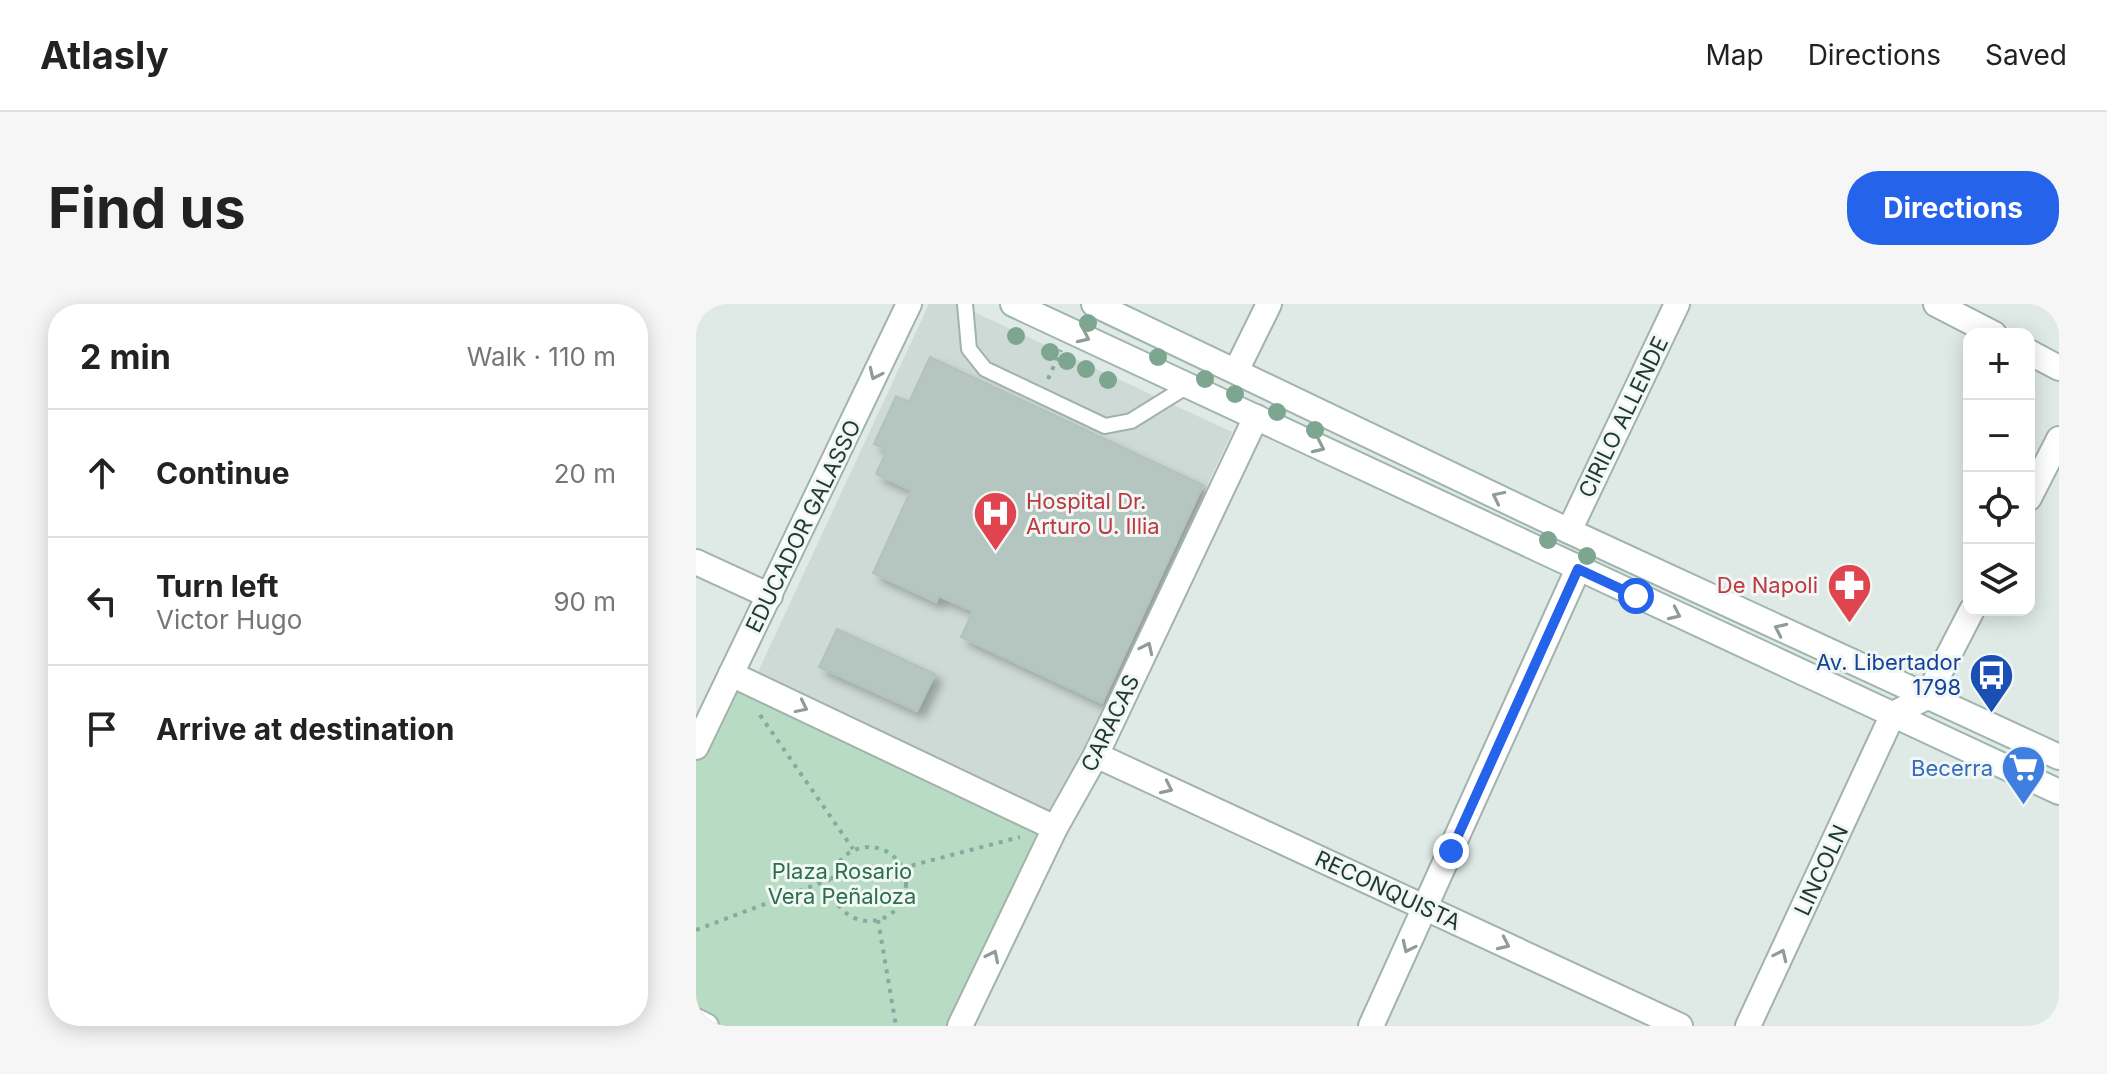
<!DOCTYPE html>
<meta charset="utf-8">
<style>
body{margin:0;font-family:Inter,sans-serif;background:#f6f6f6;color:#222}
.controls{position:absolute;right:24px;top:24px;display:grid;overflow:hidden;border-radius:16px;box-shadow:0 4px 20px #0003}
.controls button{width:72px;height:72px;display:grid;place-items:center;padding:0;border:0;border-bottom:2px solid #e0e0e0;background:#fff;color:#222;font:40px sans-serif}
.stop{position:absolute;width:24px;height:24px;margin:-18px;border:6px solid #2563eb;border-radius:50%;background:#fff}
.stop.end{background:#2563eb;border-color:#fff;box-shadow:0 2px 8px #0008}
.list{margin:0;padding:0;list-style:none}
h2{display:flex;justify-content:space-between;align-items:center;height:104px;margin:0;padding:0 32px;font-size:34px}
h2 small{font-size:26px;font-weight:400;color:#767676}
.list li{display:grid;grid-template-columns:52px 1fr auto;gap:24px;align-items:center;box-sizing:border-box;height:128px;padding:0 32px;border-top:2px solid #e0e0e0}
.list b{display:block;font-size:30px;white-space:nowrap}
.list p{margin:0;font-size:26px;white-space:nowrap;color:#767676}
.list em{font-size:26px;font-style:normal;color:#767676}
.icon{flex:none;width:44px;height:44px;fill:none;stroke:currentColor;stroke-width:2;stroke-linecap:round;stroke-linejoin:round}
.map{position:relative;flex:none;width:1363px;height:722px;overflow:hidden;border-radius:32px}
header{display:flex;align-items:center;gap:48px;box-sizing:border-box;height:112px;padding:0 40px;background:#fff;border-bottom:2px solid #e0e0e0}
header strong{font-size:38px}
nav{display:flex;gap:44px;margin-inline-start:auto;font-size:28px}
.intro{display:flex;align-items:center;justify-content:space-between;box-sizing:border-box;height:192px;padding:0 48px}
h1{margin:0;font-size:56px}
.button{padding:20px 36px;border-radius:32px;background:#2563eb;color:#fff;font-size:28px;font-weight:700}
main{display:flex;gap:48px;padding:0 48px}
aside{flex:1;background:#fff;border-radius:32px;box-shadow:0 4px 20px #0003}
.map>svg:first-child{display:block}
.built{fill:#cedad5}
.green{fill:#b8dbc3}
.building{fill:#b5c5bf;stroke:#b2c3bd;stroke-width:2;filter:url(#shadow)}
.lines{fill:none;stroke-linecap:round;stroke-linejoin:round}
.service-casing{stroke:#a2b2ad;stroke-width:18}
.minor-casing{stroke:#a2b2ad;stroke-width:28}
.secondary-casing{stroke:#9fb5ae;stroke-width:28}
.path{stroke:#81ada1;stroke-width:4;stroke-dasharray:4 6;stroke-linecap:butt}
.service{stroke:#fff;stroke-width:14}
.minor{stroke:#fff;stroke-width:24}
.secondary{stroke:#fff;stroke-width:24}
.tree{fill:#7da690}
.oneway{stroke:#909c9a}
.route{stroke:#2563eb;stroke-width:10}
.labels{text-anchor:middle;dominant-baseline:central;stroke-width:6;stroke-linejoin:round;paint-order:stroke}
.street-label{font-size:22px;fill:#213a34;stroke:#f0f7f4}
.health-label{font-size:22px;fill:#be3a42;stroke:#f0f7f4;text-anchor:start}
.transit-label{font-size:22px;fill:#164399;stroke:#f0f7f4;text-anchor:end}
.shop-label{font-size:22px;fill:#366cbe;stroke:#f0f7f4;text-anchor:end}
.park-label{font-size:22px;fill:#2c6f4a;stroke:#f0f7f4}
</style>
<header>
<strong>Atlasly</strong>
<nav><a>Map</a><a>Directions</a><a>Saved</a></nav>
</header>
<div class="intro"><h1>Find us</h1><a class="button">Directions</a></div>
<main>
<aside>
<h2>2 min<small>Walk · 110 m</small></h2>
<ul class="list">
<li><svg class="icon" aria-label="ahead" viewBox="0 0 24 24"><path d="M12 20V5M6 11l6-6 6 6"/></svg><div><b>Continue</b></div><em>20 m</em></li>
<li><svg class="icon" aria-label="left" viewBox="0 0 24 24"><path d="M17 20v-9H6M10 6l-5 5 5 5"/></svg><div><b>Turn left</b><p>Victor Hugo</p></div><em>90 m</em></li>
<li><svg class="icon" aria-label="arrive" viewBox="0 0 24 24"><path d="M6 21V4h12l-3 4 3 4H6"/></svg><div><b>Arrive at destination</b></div></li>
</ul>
</aside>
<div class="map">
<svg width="1363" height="722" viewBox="0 0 1363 722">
<defs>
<filter id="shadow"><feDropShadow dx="7" dy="7" stdDeviation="4" flood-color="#0004"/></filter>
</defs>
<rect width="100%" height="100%" fill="#dfeae6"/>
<path class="built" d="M 233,0 L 261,0 L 536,128 L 359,509 L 61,370 Z"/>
<path class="green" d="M 35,370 L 359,524 L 264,722 L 10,722 L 0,717 L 0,443 Z"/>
<g class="building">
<path d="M 234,53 L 507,181 L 406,399 L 265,333 L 277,307 L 243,292 L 240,298 L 177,269 L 215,186 L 180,170 L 191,146 L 178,140 L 200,92 L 213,98 Z"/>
<path d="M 141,325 L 239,370 L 221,407 L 123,363 Z"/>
</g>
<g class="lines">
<defs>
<path id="service" d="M 269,0 L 273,45 L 289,65 L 409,122 L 435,117 L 493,81"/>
<g id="minor">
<path d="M 1240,0 L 1298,30"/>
<path d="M 1333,48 L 1363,64"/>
<path d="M 540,67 L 573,0"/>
<path d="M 1333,194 L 1363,135"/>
<path d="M 873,227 L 981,0"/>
<path d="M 0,258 L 74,292"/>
<path d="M 35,370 L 359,524"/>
<path d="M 0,443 L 213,0"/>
<path d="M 400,451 L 984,722"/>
<path d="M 0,717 L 10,722"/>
<path d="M 264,722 L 359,524 L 400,451 L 560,113"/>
<path d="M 675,722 L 882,265"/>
<path d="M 1052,722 L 1197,410 L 1231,393 L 1276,306"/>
</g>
<g id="secondary">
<path d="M 317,0 L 1363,488"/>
<path d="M 398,0 L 873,227 L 1363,453"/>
</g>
</defs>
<use href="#service" class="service-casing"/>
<use href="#minor" class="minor-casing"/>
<use href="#secondary" class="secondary-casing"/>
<g class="path">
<path d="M 352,75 L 365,46"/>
<path d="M 64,411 L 157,545"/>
<circle cx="173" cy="580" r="37"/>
<path d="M 206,564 L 324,533"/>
<path d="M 182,616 L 200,722"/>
<path d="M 0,626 L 135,575"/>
</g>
<use href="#service" class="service"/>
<use href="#minor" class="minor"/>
<use href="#secondary" class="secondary"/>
</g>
<g class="tree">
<circle cx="392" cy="19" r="9"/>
<circle cx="320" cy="32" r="9"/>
<circle cx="354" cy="48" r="9"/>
<circle cx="462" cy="53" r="9"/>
<circle cx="371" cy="57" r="9"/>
<circle cx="390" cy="65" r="9"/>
<circle cx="509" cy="75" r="9"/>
<circle cx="412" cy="76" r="9"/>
<circle cx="539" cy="90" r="9"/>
<circle cx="581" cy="108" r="9"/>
<circle cx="619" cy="126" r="9"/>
<circle cx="852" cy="236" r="9"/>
<circle cx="891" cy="252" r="9"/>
</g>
<defs><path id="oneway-chevron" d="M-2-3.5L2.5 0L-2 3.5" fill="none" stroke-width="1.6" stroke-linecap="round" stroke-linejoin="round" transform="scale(2)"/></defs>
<g class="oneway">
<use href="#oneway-chevron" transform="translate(388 33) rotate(25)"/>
<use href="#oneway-chevron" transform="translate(179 70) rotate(115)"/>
<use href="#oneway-chevron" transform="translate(623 143) rotate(25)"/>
<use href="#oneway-chevron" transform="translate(802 193) rotate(-154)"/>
<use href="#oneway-chevron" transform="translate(979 310) rotate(25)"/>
<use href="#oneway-chevron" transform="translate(1084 325) rotate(-155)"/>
<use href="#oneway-chevron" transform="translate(451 344) rotate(-65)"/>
<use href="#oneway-chevron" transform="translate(106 403) rotate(26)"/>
<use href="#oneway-chevron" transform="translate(471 484) rotate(25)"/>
<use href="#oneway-chevron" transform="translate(808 640) rotate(25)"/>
<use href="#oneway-chevron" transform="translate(712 643) rotate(115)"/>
<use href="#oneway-chevron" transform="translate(1085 651) rotate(-65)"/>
<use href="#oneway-chevron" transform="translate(297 652) rotate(-64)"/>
</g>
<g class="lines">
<path class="route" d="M 755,547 L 882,265 L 940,292"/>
</g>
<defs>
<symbol id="hospital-pin" viewBox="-11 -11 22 30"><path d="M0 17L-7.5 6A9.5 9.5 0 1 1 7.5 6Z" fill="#e0444e" stroke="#f0f7f4"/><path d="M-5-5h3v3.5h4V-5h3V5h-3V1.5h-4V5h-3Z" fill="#fff"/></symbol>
<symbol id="pharmacy-pin" viewBox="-11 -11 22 30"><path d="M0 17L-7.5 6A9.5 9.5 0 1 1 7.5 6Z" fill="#e0444e" stroke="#f0f7f4"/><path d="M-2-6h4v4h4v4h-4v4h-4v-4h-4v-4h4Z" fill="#fff"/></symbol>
<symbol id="bus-pin" viewBox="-11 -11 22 30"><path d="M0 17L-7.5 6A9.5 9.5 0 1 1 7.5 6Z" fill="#1a4fb4" stroke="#f0f7f4"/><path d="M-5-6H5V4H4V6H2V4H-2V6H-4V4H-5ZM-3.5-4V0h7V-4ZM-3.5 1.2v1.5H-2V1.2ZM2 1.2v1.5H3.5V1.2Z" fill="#fff"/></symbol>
<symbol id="supermarket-pin" viewBox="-11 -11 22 30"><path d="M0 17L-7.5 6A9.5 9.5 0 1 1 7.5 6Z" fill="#3f7fe0" stroke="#f0f7f4"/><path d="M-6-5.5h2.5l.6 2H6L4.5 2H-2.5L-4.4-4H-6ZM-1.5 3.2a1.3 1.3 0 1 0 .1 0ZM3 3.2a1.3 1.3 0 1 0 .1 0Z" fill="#fff"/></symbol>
</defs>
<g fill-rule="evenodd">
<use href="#hospital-pin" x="274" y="184" width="51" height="69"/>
<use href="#pharmacy-pin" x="1128" y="256" width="51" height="69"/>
<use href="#bus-pin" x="1270" y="346" width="51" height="69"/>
<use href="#supermarket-pin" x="1302" y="438" width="51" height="69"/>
</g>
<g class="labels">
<g class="street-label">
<text transform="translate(927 113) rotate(-64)">CIRILO ALLENDE</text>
<text transform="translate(107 222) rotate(-64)">EDUCADOR GALASSO</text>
<text transform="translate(414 419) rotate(-64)">CARACAS</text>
<text transform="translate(1125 566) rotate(-65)">LINCOLN</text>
<text transform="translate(692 586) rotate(25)">RECONQUISTA</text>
</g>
<g class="health-label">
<text x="330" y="197">Hospital Dr.<tspan x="330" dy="25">Arturo U. Illia</tspan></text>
<text x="1122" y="281" text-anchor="end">De Napoli</text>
</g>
<g class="transit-label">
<text x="1265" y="358">Av. Libertador<tspan x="1265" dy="25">1798</tspan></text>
</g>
<g class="shop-label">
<text x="1297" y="464">Becerra</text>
</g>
<g class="park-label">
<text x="146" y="567">Plaza Rosario<tspan x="146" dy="25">Vera Peñaloza</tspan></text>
</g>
</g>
</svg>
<div class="controls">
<button>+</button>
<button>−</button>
<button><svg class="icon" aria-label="locate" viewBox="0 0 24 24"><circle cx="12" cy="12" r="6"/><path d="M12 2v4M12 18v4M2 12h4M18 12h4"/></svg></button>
<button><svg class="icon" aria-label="layers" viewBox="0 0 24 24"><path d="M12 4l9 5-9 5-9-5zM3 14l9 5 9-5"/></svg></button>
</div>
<div class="stop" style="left:940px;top:292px"></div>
<div class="stop end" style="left:755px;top:547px"></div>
</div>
</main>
